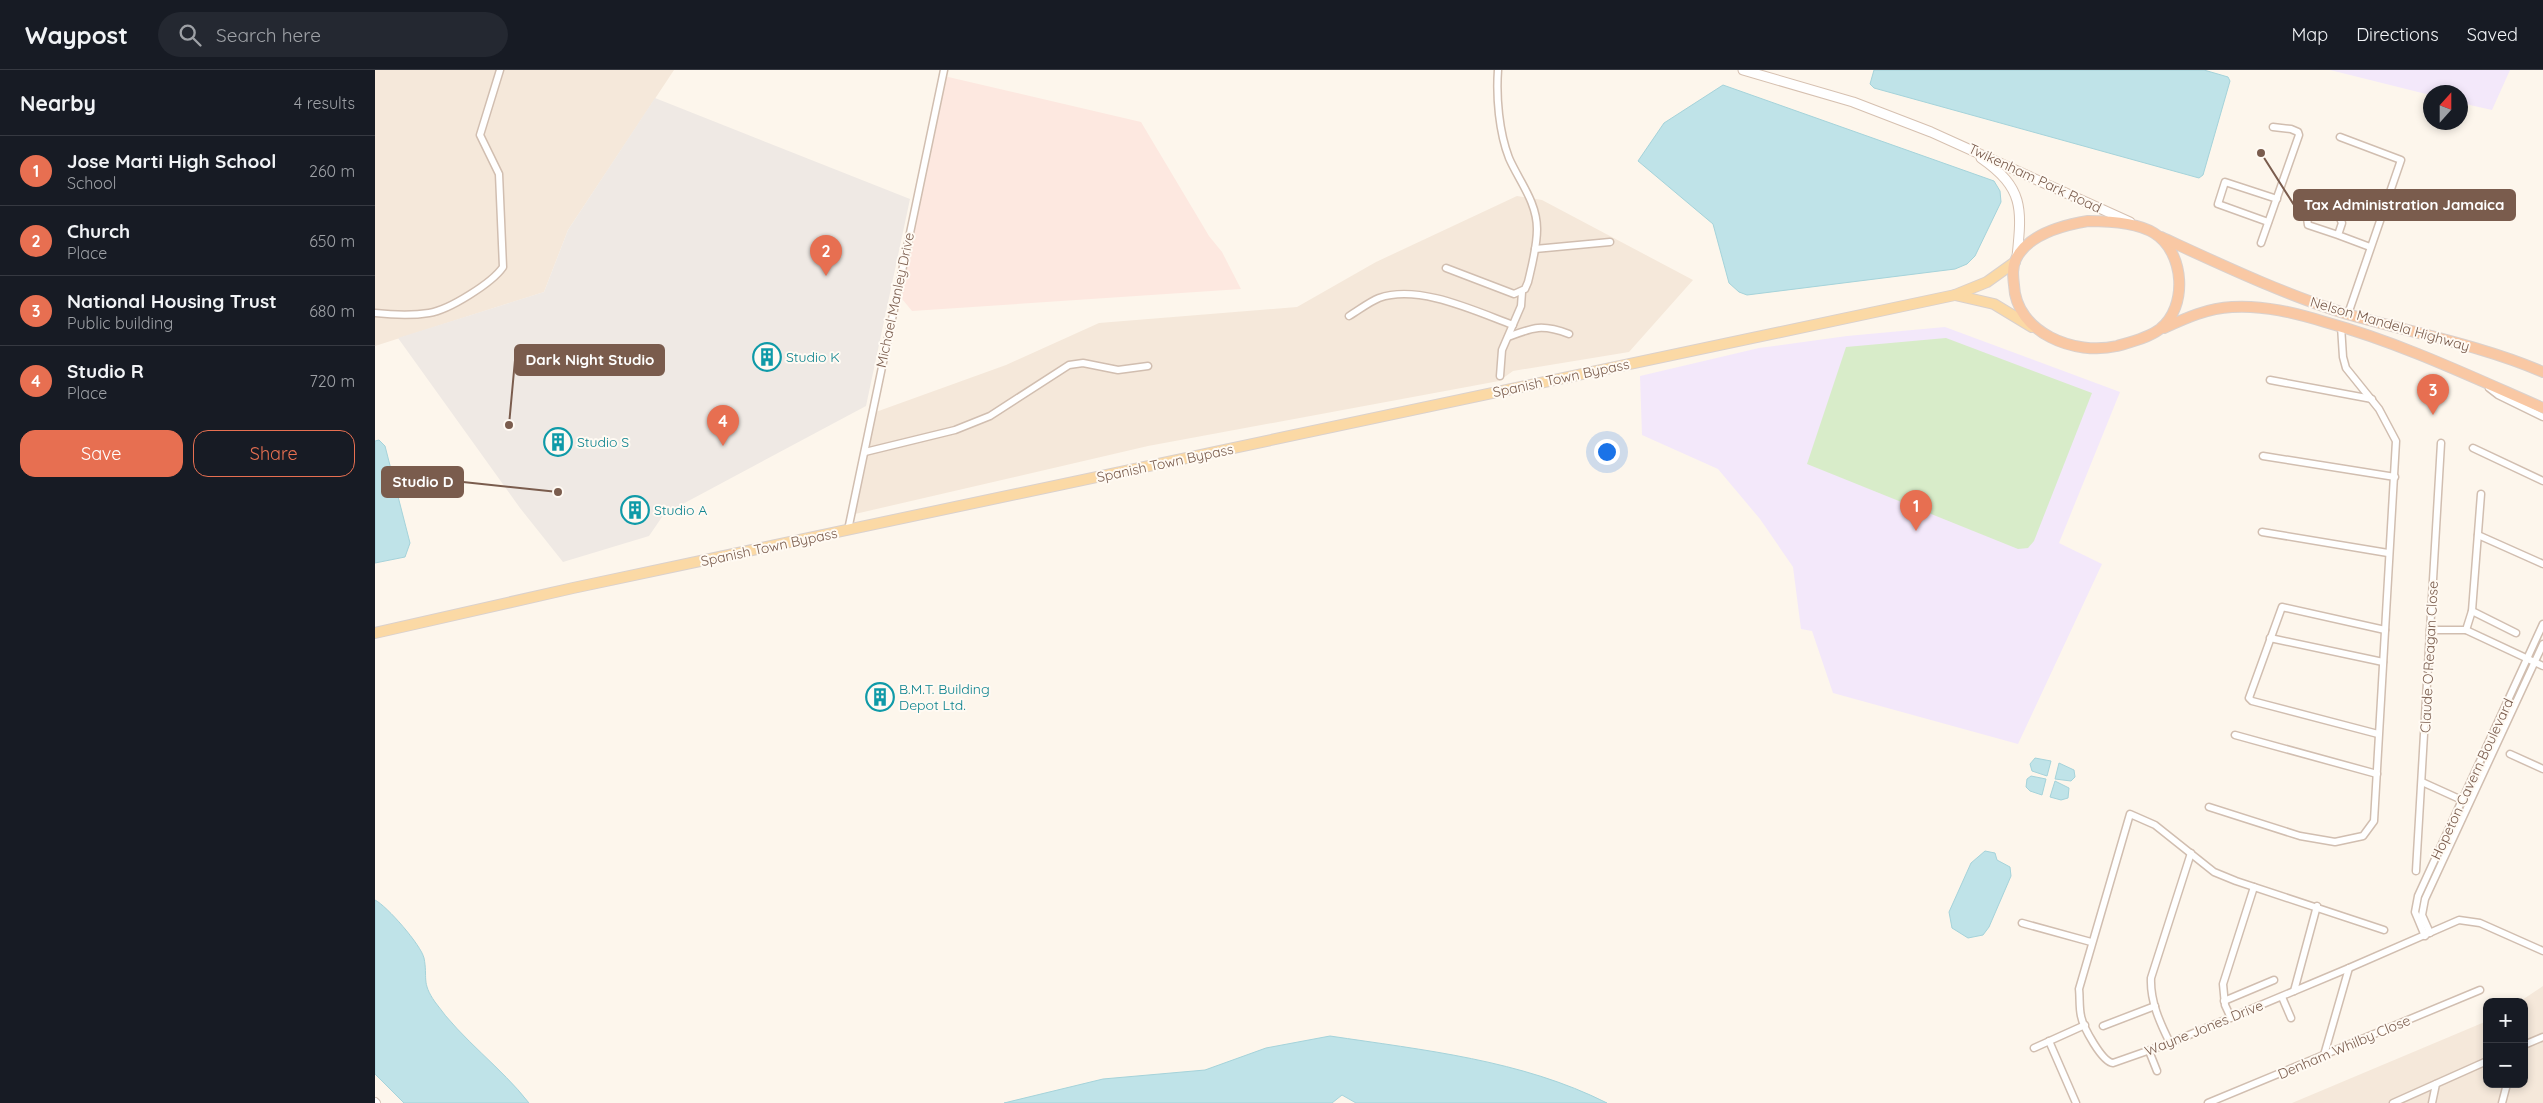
<!DOCTYPE html>
<meta charset="utf-8">
<style>
body{margin:0;font-family:Quicksand,sans-serif;background:#242831;color:#f1f3f6}
.controls{position:absolute;right:15px;bottom:15px;display:grid;overflow:hidden;border-radius:10px;box-shadow:0 2px 8px #0003}
.controls button{width:45px;height:45px;display:grid;place-items:center;padding:0;border:0;border-bottom:1px solid #363941;background:#171b24;color:#f1f3f6;font:25px sans-serif}
.compass{position:absolute;left:2048px;top:15px;width:45px;height:45px;border-radius:50%;background:#171b24;box-shadow:0 2px 8px #0003;rotate:21deg}
.you{position:absolute;left:1231px;top:381px;width:18px;height:18px;margin:-12px;border:4px solid #fff;border-radius:50%;background:#1a73e8;box-shadow:0 0 0 8px #1a73e833}
.badge{display:grid;place-items:center;width:32px;height:32px;border-radius:50%;background:#e76f51;color:#fff;font-size:16px;font-weight:700}
.pin{position:absolute;translate:-50% -41px;filter:drop-shadow(0 1px 2px #0008)}
.pin::after{content:'';position:absolute;top:26px;width:18px;height:15px;background:inherit;clip-path:polygon(0 0,100% 0,50% 100%)}
.list{margin:0;padding:0;list-style:none}
h2{display:flex;justify-content:space-between;align-items:center;height:65px;margin:0;padding:0 20px;font-size:21px}
h2 small{font-size:16px;font-weight:400;color:#9ea1a6}
.list li{display:grid;grid-template-columns:32px 1fr auto;gap:15px;align-items:center;box-sizing:border-box;height:70px;padding:0 20px;border-top:1px solid #363941}
.list b{display:block;font-size:19px;white-space:nowrap}
.list p{margin:0;font-size:16px;white-space:nowrap;color:#9ea1a6}
.list em{font-size:16px;font-style:normal;color:#9ea1a6}
.actions{display:flex;gap:10px;padding:15px 20px}
.actions a{flex:1;padding:11px 0;border:1px solid #e76f51;border-radius:15px;text-align:center;font-size:18px;color:#e76f51}
.actions .main{background:#e76f51;color:#fff}
.icon{flex:none;width:28px;height:28px;fill:none;stroke:currentColor;stroke-width:2;stroke-linecap:round;stroke-linejoin:round}
.map{position:relative;flex:none;width:2168px;height:1033px;overflow:hidden}
header{display:flex;align-items:center;gap:30px;box-sizing:border-box;height:70px;padding:0 25px;background:#171b24;border-bottom:1px solid #363941}
header strong{font-size:24px}
nav{display:flex;gap:28px;margin-inline-start:auto;font-size:18px}
.search{width:350px;height:45px;background:#242831;display:flex;align-items:center;gap:12px;box-sizing:border-box;padding:0 18px;border-radius:28px;color:#9ea1a6;font-size:19px}
main{display:flex}
aside{flex:1;background:#171b24}
.map>svg:first-child{display:block}
.residential{fill:#f5e8da}
.commercial{fill:#fde8e0}
.industrial{fill:#efe9e4}
.education{fill:#f3e8fa}
.green{fill:#d8ecc9}
.water{fill:#bfe3e8;stroke:#a5d3da}
.lines{fill:none;stroke-linecap:round;stroke-linejoin:round}
.minor-casing{stroke:#d1beb0;stroke-width:9}
.tertiary-casing{stroke:#d1beb0;stroke-width:10}
.secondary-casing{stroke:#d6c0b0;stroke-width:11}
.primary-casing{stroke:#dad1cd;stroke-width:12}
.trunk-casing{stroke:#dad1cd;stroke-width:12}
.minor{stroke:#fff;stroke-width:6}
.tertiary{stroke:#fff;stroke-width:8}
.secondary{stroke:#fff;stroke-width:9}
.primary{stroke:#fbd9a5;stroke-width:10}
.trunk{stroke:#f9c8a4;stroke-width:10}
.labels{text-anchor:middle;dominant-baseline:central;stroke-width:4;stroke-linejoin:round;paint-order:stroke}
.street-label{font-size:14px;fill:#7a5c4d;stroke:#fffaf3}
.culture-label{font-size:14px;fill:#0d838f;stroke:#fffaf3;text-anchor:start}
.leader{fill:none;stroke:#7a5c4d;stroke-width:2}
.callout-dot{fill:#7a5c4d;stroke:#fffaf3;stroke-width:2}
.callout{fill:#7a5c4d;stroke:#7a5c4d;stroke-width:2}
.callout-label{font-size:15px;text-anchor:middle;font-weight:bold;fill:#fff}
</style>
<header>
<strong>Waypost</strong>
<div class="search"><svg class="icon" aria-label="search" viewBox="0 0 24 24"><circle cx="10" cy="10" r="6"/><path d="M15 15l6 6"/></svg>Search here</div>
<nav><a>Map</a><a>Directions</a><a>Saved</a></nav>
</header>
<main>
<aside>
<h2>Nearby<small>4 results</small></h2>
<ul class="list">
<li><span class="badge">1</span><div><b>Jose Marti High School</b><p>School</p></div><em>260 m</em></li>
<li><span class="badge">2</span><div><b>Church</b><p>Place</p></div><em>650 m</em></li>
<li><span class="badge">3</span><div><b>National Housing Trust</b><p>Public building</p></div><em>680 m</em></li>
<li><span class="badge">4</span><div><b>Studio R</b><p>Place</p></div><em>720 m</em></li>
</ul>
<div class="actions"><a class="main">Save</a><a>Share</a></div>
</aside>
<div class="map">
<svg width="2168" height="1033" viewBox="0 0 2168 1033">
<rect width="100%" height="100%" fill="#fdf6ec"/>
<g class="residential">
<path d="M 0,0 L 299,0 L 193,160 L 169,222 L 0,276 Z"/>
<path d="M 1142,126 L 1167,130 L 1318,210 L 1254,282 L 1138,301 L 1124,311 L 773,376 L 480,444 L 498,343 L 631,295 L 724,253 L 922,237 L 1001,192 Z"/>
<path d="M 2168,916 L 2168,1033 L 1917,1033 L 2112,951 L 2112,1014 L 2149,1014 L 2149,932 L 2144,932 Z"/>
</g>
<path class="commercial" d="M 569,6 L 766,52 L 834,166 L 847,182 L 866,219 L 537,241 L 523,224 Z"/>
<path class="industrial" d="M 280,28 L 535,129 L 491,336 L 289,444 L 274,466 L 188,492 L 145,438 L 23,268 L 169,222 L 193,160 Z"/>
<g class="education">
<path d="M 1955,0 L 2135,0 L 2117,40 L 2086,33 L 2086,22 L 2056,22 L 2055,25 Z"/>
<path d="M 1570,257 L 1745,322 L 1684,473 L 1727,494 L 1643,674 L 1458,623 L 1437,561 L 1426,559 L 1418,497 L 1385,449 L 1343,399 L 1267,365 L 1265,306 L 1384,278 L 1472,266 Z"/>
</g>
<path class="green" d="M 1571,268 L 1717,323 L 1659,471 L 1653,478 L 1643,479 L 1432,394 L 1471,277 Z"/>
<g class="water">
<path d="M 1499,0 L 1829,0 L 1853,7 L 1855,11 L 1828,105 L 1824,108 L 1499,18 L 1495,14 Z"/>
<path d="M 1348,15 L 1619,111 L 1625,121 L 1626,132 L 1600,186 L 1592,194 L 1580,199 L 1372,225 L 1364,222 L 1354,213 L 1338,154 L 1263,91 L 1289,53 Z"/>
<path d="M 4,370 L 10,376 L 35,473 L 30,487 L 0,493 L 0,371 Z"/>
<path d="M 1660,688 L 1676,691 L 1672,706 L 1657,701 L 1655,694 Z"/>
<path d="M 1684,693 L 1699,700 L 1700,707 L 1696,711 L 1680,709 Z"/>
<path d="M 1656,706 L 1671,709 L 1667,725 L 1655,721 L 1651,717 L 1652,709 Z"/>
<path d="M 1680,711 L 1694,718 L 1693,728 L 1686,730 L 1675,727 Z"/>
<path d="M 1610,781 L 1620,783 L 1622,790 L 1635,797 L 1636,806 L 1614,857 L 1608,865 L 1593,868 L 1577,858 L 1574,842 L 1596,793 Z"/>
<path d="M 0,830 C 12,836 46,875 49,888 C 53,908 46,912 60,932 C 87,970 126,997 154,1033 L 29,1033 L 0,1004 Z"/>
<path d="M 955,966 C 1048,980 1147,990 1232,1033 L 981,1033 L 967,1025 L 957,1033 L 629,1033 L 728,1009 L 830,1000 L 891,978 Z"/>
</g>
<g class="lines">
<defs>
<g id="minor">
<path d="M 1965,67 L 2026,90 L 1973,244"/>
<path d="M 1893,152 L 1843,134 L 1850,112 L 1902,129"/>
<path d="M 1963,165 L 1933,155 L 1932,148 L 1936,139 L 1964,146 L 1967,153 L 1963,165 L 1995,177"/>
<path d="M 1886,173 L 1924,65 L 1923,62 L 1916,59 L 1898,57"/>
<path d="M 1160,179 L 1235,172"/>
<path d="M 1071,198 L 1139,224 L 1150,219 L 1153,212 C 1157,195 1162,177 1162,159 C 1162,132 1144,111 1134,88 C 1124,62 1121,27 1123,0"/>
<path d="M 0,243 C 18,245 36,246 54,243 C 74,240 117,213 128,197 L 124,104 L 105,65 L 125,0"/>
<path d="M 974,246 C 984,240 994,232 1004,228 C 1044,214 1100,241 1138,255"/>
<path d="M 1133,267 C 1159,257 1167,254 1194,264"/>
<path d="M 1125,306 L 1127,280 L 1146,236 L 1147,222"/>
<path d="M 1895,310 L 1997,329"/>
<path d="M 2114,318 L 2123,325 L 2168,347"/>
<path d="M 2098,378 L 2168,411"/>
<path d="M 490,382 L 580,360 L 615,346 L 694,295 L 708,293 L 743,300 L 773,296"/>
<path d="M 1888,386 L 2020,407"/>
<path d="M 473,460 L 569,0"/>
<path d="M 1887,462 L 2013,483"/>
<path d="M 2103,465 L 2168,494"/>
<path d="M 2097,541 L 2141,563"/>
<path d="M 2055,560 L 2091,560 L 2168,596"/>
<path d="M 2091,560 L 2097,541 L 2106,424"/>
<path d="M 1895,568 L 2008,592"/>
<path d="M 2003,664 L 1877,631 L 1874,628 L 1907,537 L 2010,560"/>
<path d="M 1860,665 L 2002,704"/>
<path d="M 2135,684 L 2168,699"/>
<path d="M 2047,712 L 2089,731"/>
<path d="M 1834,737 L 1925,766 L 1960,772 L 1988,766 L 1999,751 L 2021,371 L 2004,339 L 1971,298 L 1968,287 L 1966,256"/>
<path d="M 2041,801 L 2066,373"/>
<path d="M 1647,853 L 1716,872"/>
<path d="M 2009,860 L 1861,811 L 1839,802 L 1780,755 L 1755,744 L 1704,919 C 1705,927 1704,937 1706,946 C 1708,957 1727,992 1738,993 L 1795,973 L 1974,898 L 2084,850 L 2105,853 L 2168,881"/>
<path d="M 2055,863 L 2047,845 L 2050,829 L 2168,574"/>
<path d="M 2050,866 L 2040,842 L 2043,826 L 2168,554"/>
<path d="M 1919,921 L 1942,836"/>
<path d="M 1907,927 L 1916,948"/>
<path d="M 1849,931 L 1899,910"/>
<path d="M 1856,948 L 1850,935 L 1848,914 L 1879,817"/>
<path d="M 1728,956 L 1780,936"/>
<path d="M 1674,971 L 1701,1033"/>
<path d="M 1795,973 C 1785,953 1775,931 1776,908 L 1816,783"/>
<path d="M 2149,975 L 2168,967"/>
<path d="M 1659,978 L 1710,955"/>
<path d="M 1774,981 L 1782,1001"/>
<path d="M 1949,985 L 1974,898"/>
<path d="M 1833,1033 L 2105,920"/>
<path d="M 2018,1033 L 2112,991"/>
<path d="M 2057,1033 L 2061,1014"/>
<path d="M 2127,1033 L 2132,1014"/>
</g>
<path id="tertiary" d="M 0,1032 L 1,1033"/>
<g id="secondary">
<path d="M 1368,0 L 1478,32 L 1556,62 L 1755,152"/>
<path d="M 1606,88 C 1649,118 1647,138 1642,187"/>
</g>
<g id="primary">
<path d="M 1580,225 L 1619,234 L 1657,257"/>
<path d="M 0,563 L 198,518 L 1580,225 L 1612,212 L 1640,192"/>
</g>
<g id="trunk">
<path d="M 1713,151 C 1733,151 1761,152 1779,163 C 1810,182 1813,237 1785,259 C 1773,268 1756,272 1742,276 C 1700,286 1641,263 1639,215 C 1638,206 1637,197 1641,189 C 1653,164 1689,155 1713,151 Z"/>
<path d="M 1786,167 C 1847,195 1908,224 1972,244 C 2038,263 2105,275 2168,302"/>
<path d="M 1789,258 C 1811,248 1833,238 1857,237 C 1889,235 1920,243 1950,252 C 2026,273 2097,307 2168,338"/>
</g>
</defs>
<use href="#minor" class="minor-casing"/>
<use href="#tertiary" class="tertiary-casing"/>
<use href="#secondary" class="secondary-casing"/>
<use href="#primary" class="primary-casing"/>
<use href="#trunk" class="trunk-casing"/>
<use href="#minor" class="minor"/>
<use href="#tertiary" class="tertiary"/>
<use href="#secondary" class="secondary"/>
<use href="#primary" class="primary"/>
<use href="#trunk" class="trunk"/>
</g>
<defs>
<symbol id="building-ring" viewBox="-11 -11 22 22"><circle r="9.5" fill="#fffaf3" stroke="#0f9aa8" stroke-width="1.5"/><path d="M-4-6H4V6H1V3H-1V6H-4ZM-2.5-4.3h1.7v1.8h-1.7ZM.8-4.3h1.7v1.8H.8ZM-2.5-1h1.7V.8h-1.7ZM.8-1h1.7V.8H.8Z" fill="#0f9aa8"/></symbol>
</defs>
<g fill-rule="evenodd">
<use href="#building-ring" x="376" y="271" width="32" height="32"/>
<use href="#building-ring" x="167" y="356" width="32" height="32"/>
<use href="#building-ring" x="244" y="424" width="32" height="32"/>
<use href="#building-ring" x="489" y="611" width="32" height="32"/>
</g>
<g class="labels">
<g class="street-label">
<text transform="translate(1660 108) rotate(25)">Twikenham Park Road</text>
<text transform="translate(520 230) rotate(-78)">Michael Manley Drive</text>
<text transform="translate(2015 254) rotate(16)">Nelson Mandela Highway</text>
<text transform="translate(1186 308) rotate(-12)">Spanish Town Bypass</text>
<text transform="translate(790 393) rotate(-12)">Spanish Town Bypass</text>
<text transform="translate(394 477) rotate(-12)">Spanish Town Bypass</text>
<text transform="translate(2054 587) rotate(-87)">Claude O'Reagan Close</text>
<text transform="translate(2097 709) rotate(-65)">Hopeton Cavern Boulevard</text>
<text transform="translate(1829 958) rotate(-22)">Wayne Jones Drive</text>
<text transform="translate(1969 977) rotate(-23)">Denham Whilby Close</text>
</g>
<g class="culture-label">
<text x="411" y="287">Studio K</text>
<text x="202" y="372">Studio S</text>
<text x="279" y="440">Studio A</text>
<text x="524" y="619">B.M.T. Building<tspan x="524" dy="16">Depot Ltd.</tspan></text>
</g>
</g>
<path class="leader" d="M1886 83L1919 135M134 355L140 290M183 422L88 412"/>
<g class="callout-dot">
<circle cx="1886" cy="83" r="5"/>
<circle cx="134" cy="355" r="5"/>
<circle cx="183" cy="422" r="5"/>
</g>
<g class="callout">
<rect x="1919" y="120" width="221" height="30" rx="5"/>
<rect x="140" y="275" width="149" height="30" rx="5"/>
<rect x="7" y="397" width="81" height="30" rx="5"/>
</g>
<g class="callout-label">
<text x="2029" y="140">Tax Administration Jamaica</text>
<text x="215" y="295">Dark Night Studio</text>
<text x="48" y="417">Studio D</text>
</g>
</svg>
<div class="controls">
<button>+</button>
<button>−</button>
</div>
<svg class="compass" viewBox="-18 -18 36 36"><path d="M0-13l5 13h-10z" fill="#e53935"/><path d="M0 13l5-13h-10z" fill="#9ea1a6"/></svg>
<div class="you"></div>
<div class="pin badge" style="left:1541px;top:461px">1</div>
<div class="pin badge" style="left:451px;top:206px">2</div>
<div class="pin badge" style="left:2058px;top:345px">3</div>
<div class="pin badge" style="left:348px;top:376px">4</div>
</div>
</main>
